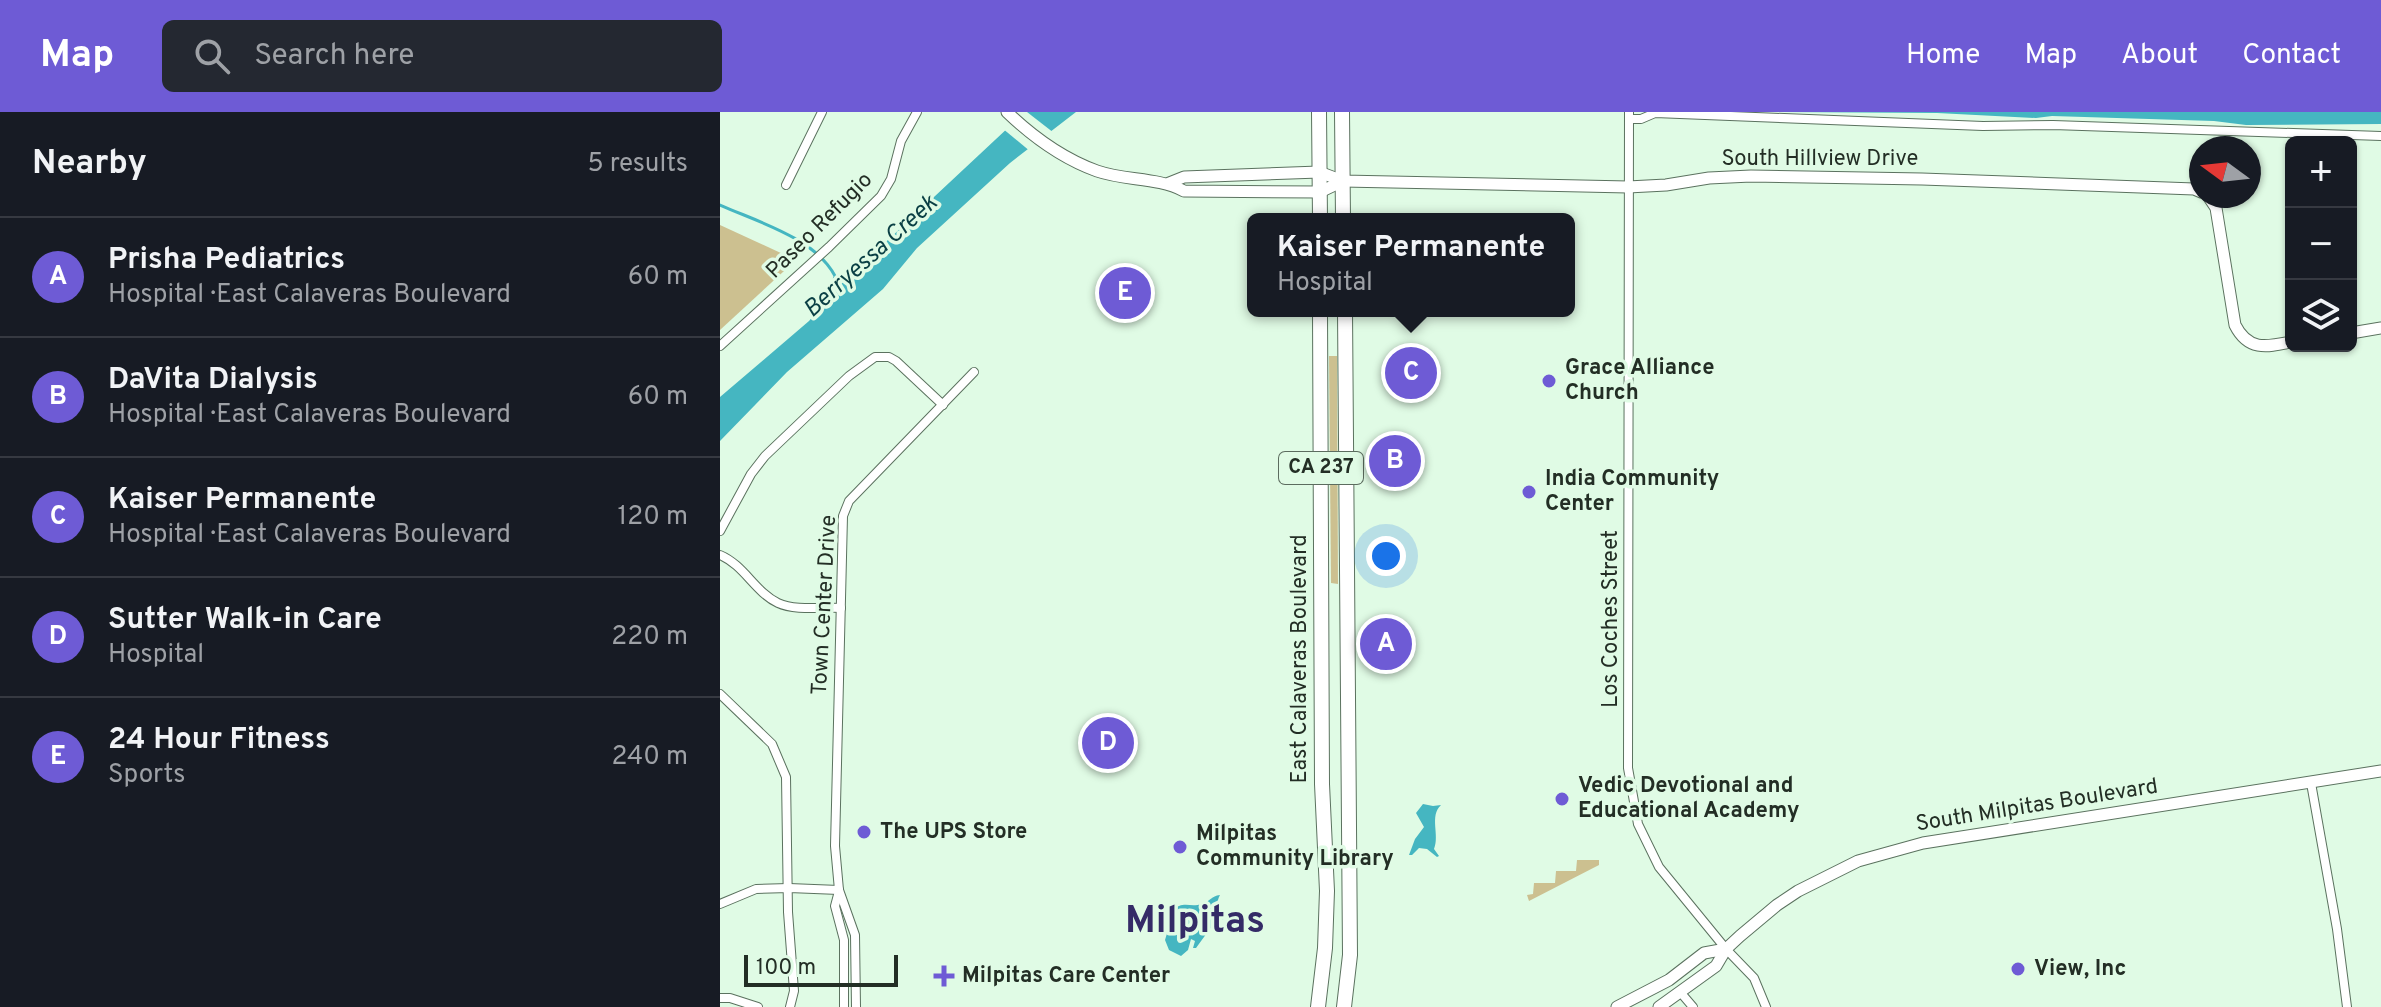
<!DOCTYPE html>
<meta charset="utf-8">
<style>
body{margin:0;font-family:Overpass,sans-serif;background:#242831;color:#f1f3f6}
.controls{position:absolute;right:24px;top:24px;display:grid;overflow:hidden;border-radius:12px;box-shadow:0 2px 6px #0004}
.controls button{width:72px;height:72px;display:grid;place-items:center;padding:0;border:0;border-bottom:2px solid #363941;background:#171b24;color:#f1f3f6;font:40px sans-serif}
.compass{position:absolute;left:1469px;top:24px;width:72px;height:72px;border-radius:50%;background:#171b24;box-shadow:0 2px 6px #0004;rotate:285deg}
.scale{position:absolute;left:24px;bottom:20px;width:154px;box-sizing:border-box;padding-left:8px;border:4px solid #232e25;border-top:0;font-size:22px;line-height:28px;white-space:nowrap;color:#232e25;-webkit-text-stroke:6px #e0fbe5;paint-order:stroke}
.you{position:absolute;left:666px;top:444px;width:28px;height:28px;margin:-20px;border:6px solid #fff;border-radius:50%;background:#1a73e8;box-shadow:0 0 0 12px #1a73e833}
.badge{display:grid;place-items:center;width:52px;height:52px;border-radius:50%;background:#6e5bd5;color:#fff;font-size:26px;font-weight:700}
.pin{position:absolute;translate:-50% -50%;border:4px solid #fff;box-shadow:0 2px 8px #0006}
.popup{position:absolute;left:527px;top:101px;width:328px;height:104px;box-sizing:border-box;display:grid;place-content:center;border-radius:12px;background:#171b24;filter:drop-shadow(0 2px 6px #0005);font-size:26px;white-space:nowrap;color:#9ea1a6}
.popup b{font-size:30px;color:#f1f3f6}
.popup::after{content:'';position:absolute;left:50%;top:100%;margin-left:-16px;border:16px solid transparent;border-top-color:#171b24}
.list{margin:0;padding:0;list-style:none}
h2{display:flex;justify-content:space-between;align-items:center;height:104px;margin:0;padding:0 32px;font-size:34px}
h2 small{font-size:26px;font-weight:400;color:#9ea1a6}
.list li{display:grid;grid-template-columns:52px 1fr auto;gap:24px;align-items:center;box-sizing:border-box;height:120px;padding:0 32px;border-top:2px solid #363941}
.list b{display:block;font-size:30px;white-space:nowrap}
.list p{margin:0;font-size:26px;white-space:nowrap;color:#9ea1a6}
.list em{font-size:26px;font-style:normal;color:#9ea1a6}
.icon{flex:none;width:44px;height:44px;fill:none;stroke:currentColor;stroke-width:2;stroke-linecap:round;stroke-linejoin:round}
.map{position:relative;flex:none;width:1661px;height:895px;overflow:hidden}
header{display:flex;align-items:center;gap:48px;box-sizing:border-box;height:112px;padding:0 40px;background:#6e5bd5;color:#fff}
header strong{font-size:38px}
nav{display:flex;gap:44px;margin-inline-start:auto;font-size:28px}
.search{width:560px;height:72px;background:#242831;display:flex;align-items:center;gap:20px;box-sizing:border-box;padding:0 28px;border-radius:12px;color:#9ea1a6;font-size:30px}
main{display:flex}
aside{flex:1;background:#171b24}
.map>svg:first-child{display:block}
.green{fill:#ccc090}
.water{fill:#45b6c1}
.pier{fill:#e0fbe5}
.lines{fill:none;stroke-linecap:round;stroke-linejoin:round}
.stream{stroke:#45b6c1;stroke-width:3}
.street-casing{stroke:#5b725f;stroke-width:10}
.secondary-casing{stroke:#5b725f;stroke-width:13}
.highway-casing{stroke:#5b725f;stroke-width:16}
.street{stroke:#fff;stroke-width:8}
.secondary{stroke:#fff;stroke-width:11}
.highway{stroke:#fff;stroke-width:14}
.poi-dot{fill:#6e5bd5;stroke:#e0fbe5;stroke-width:3}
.labels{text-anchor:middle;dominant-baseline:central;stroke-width:7;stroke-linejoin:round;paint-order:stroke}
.shield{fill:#e0fbe5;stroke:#5c6c5f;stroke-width:2}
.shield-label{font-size:20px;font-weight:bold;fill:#232e25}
.street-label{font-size:22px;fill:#232e25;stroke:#e0fbe5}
.poi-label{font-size:22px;font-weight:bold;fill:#232e25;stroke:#e0fbe5;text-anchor:start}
.water-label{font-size:24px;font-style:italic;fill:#0a3f44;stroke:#e0fbe5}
.town-label{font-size:38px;font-weight:bold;fill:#342b67;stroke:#e0fbe5}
</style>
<header>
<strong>Map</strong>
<div class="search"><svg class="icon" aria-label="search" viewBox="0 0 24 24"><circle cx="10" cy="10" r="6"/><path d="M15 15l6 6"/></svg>Search here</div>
<nav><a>Home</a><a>Map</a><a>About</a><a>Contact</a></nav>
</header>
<main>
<aside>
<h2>Nearby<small>5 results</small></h2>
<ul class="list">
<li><span class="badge">A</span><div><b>Prisha Pediatrics</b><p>Hospital · East Calaveras Boulevard</p></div><em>60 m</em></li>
<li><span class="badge">B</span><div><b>DaVita Dialysis</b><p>Hospital · East Calaveras Boulevard</p></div><em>60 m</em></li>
<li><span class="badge">C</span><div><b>Kaiser Permanente</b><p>Hospital · East Calaveras Boulevard</p></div><em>120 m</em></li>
<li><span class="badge">D</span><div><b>Sutter Walk-in Care</b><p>Hospital</p></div><em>220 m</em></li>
<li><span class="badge">E</span><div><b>24 Hour Fitness</b><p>Sports</p></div><em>240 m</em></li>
</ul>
</aside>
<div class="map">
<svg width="1661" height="895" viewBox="0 0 1661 895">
<rect width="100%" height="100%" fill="#e0fbe5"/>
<g class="green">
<path d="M 0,113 L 76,148 L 0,218 Z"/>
<path d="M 609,244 L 617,244 L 618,472 L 611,471 Z"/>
<path d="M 857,748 L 879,748 L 879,753 L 809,789 L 807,783 L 813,782 L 814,771 L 835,771 L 836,759 L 856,759 Z"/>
</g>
<g class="water">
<path d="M 305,0 L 356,0 L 290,51 L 197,136 L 163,177 L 67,260 L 0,329 L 0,285 L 89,209 L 123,170 Z"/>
<path d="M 1061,0 L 1661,0 L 1661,12 L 1526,13 L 1494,9 L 1332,4 L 1316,6 L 1217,1 Z"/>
<path d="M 703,692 L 713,694 L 721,693 C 709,704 720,723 714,737 L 719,744 L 717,745 L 707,737 L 699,736 L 692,743 L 689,743 L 695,727 L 704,715 L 696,701 Z"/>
<path d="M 500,783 C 493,796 503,799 512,802 L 492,814 L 476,836 L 473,836 L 475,829 L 471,827 L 468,838 L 461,844 L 449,838 L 445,828 L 448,818 L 451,818 L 450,814 L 447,813 L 451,799 C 464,788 469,796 482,792 C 491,789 491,784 500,783 Z"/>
</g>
<path class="pier" d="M 299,0 L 307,0 L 334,21 L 311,40 L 282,16 Z"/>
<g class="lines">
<path class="stream" d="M 0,93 C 38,110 95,126 115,164 L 110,185"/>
<defs>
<g id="street">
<path d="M 909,0 L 908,656 L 918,712 L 939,755 L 1006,837 L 1034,866 L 1046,895"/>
<path d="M 909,7 L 921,7 L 935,1 L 1263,14 L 1333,13 L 1661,24"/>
<path d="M 66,73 L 102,0"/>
<path d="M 0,234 L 109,135 L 161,84 L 171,67 L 181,29 L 197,0"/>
<path d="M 0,419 L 31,362 L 45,344 L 129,264 L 155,245 L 169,245 L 176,249 L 223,293"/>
<path d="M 0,443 C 24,453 35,480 58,491 C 75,499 102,495 121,496"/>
<path d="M 0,582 L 52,632 L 66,665 L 68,800 L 74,879 L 70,895"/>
<path d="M 1591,671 L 1617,817 L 1627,895"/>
<path d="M 119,779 L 115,794 L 124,828 L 124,895"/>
<path d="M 0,792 L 36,777 L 69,776 L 119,778"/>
<path d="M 961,881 L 973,895"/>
<path d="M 0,886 L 10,886 L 38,895"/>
<path d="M 136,895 L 135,823 L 119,778 L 115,734 L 123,404 L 129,389 L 254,260"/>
</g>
<g id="secondary">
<path d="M 287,0 C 312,24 344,47 377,59 C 406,69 437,65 464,79 L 600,80 L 623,69"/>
<path d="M 449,71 L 464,65 L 599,60 L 623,69 L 908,75 L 946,73 L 989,66 L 1031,64 L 1202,67 L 1474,77 L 1481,80"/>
<path d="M 1488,84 L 1496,96 L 1515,213 C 1528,239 1546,235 1571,230"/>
<path d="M 1631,221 L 1661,216"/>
<path d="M 897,895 L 949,868 L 984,841 L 1006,837"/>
<path d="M 939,895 L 996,854 L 1006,837 L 1020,824 L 1057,793 L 1078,779 L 1138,749 L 1203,731 L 1661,659"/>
</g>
<g id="highway">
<path d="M 599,0 L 600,107"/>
<path d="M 622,0 L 623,107"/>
<path d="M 598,895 L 605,836 L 607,779 L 602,672 L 600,199"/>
<path d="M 624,895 L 630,843 L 625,199"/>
</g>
</defs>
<use href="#street" class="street-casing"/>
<use href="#secondary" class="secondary-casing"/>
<use href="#highway" class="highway-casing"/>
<use href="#street" class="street"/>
<use href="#secondary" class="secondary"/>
<use href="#highway" class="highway"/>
</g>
<g class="poi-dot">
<circle cx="829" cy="269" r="8"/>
<circle cx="809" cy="380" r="8"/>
<circle cx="842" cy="687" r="8"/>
<circle cx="144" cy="720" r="8"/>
<circle cx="460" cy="735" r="8"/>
<circle cx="1298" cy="857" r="8"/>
<path d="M220 852h8v8h8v8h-8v8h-8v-8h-8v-8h8z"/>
</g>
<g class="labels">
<rect class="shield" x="559" y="340" width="84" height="32" rx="6"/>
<g class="shield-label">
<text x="601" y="356">CA 237</text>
</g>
<g class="street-label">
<text x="1100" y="47">South Hillview Drive</text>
<text transform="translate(100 114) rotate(-45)">Paseo Refugio</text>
<text transform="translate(105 493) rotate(-87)">Town Center Drive</text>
<text transform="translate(891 507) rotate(-90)">Los Coches Street</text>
<text transform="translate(580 547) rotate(-90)">East Calaveras Boulevard</text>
<text transform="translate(1317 694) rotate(-9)">South Milpitas Boulevard</text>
</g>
<g class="poi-label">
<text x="845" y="256">Grace Alliance<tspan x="845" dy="25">Church</tspan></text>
<text x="825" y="367">India Community<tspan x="825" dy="25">Center</tspan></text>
<text x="858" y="674">Vedic Devotional and<tspan x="858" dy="25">Educational Academy</tspan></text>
<text x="160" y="720">The UPS Store</text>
<text x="476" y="722">Milpitas<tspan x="476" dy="25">Community Library</tspan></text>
<text x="1314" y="857">View, Inc</text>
<text x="242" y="864">Milpitas Care Center</text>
</g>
<g class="water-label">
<text transform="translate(151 145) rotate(-42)">Berryessa Creek</text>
</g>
<g class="town-label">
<text x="475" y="810">Milpitas</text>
</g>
</g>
</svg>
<div class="controls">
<button>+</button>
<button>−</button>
<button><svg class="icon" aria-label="layers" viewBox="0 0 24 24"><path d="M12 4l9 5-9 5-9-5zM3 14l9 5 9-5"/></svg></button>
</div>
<svg class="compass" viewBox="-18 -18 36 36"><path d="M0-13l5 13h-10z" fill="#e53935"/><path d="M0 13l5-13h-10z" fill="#9ea1a6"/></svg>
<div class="scale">100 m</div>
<div class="you"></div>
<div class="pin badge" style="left:666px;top:532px">A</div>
<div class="pin badge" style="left:675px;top:349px">B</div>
<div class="pin badge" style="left:691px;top:261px">C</div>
<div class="popup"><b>Kaiser Permanente</b>Hospital</div>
<div class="pin badge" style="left:388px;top:631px">D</div>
<div class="pin badge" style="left:405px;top:181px">E</div>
</div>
</main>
